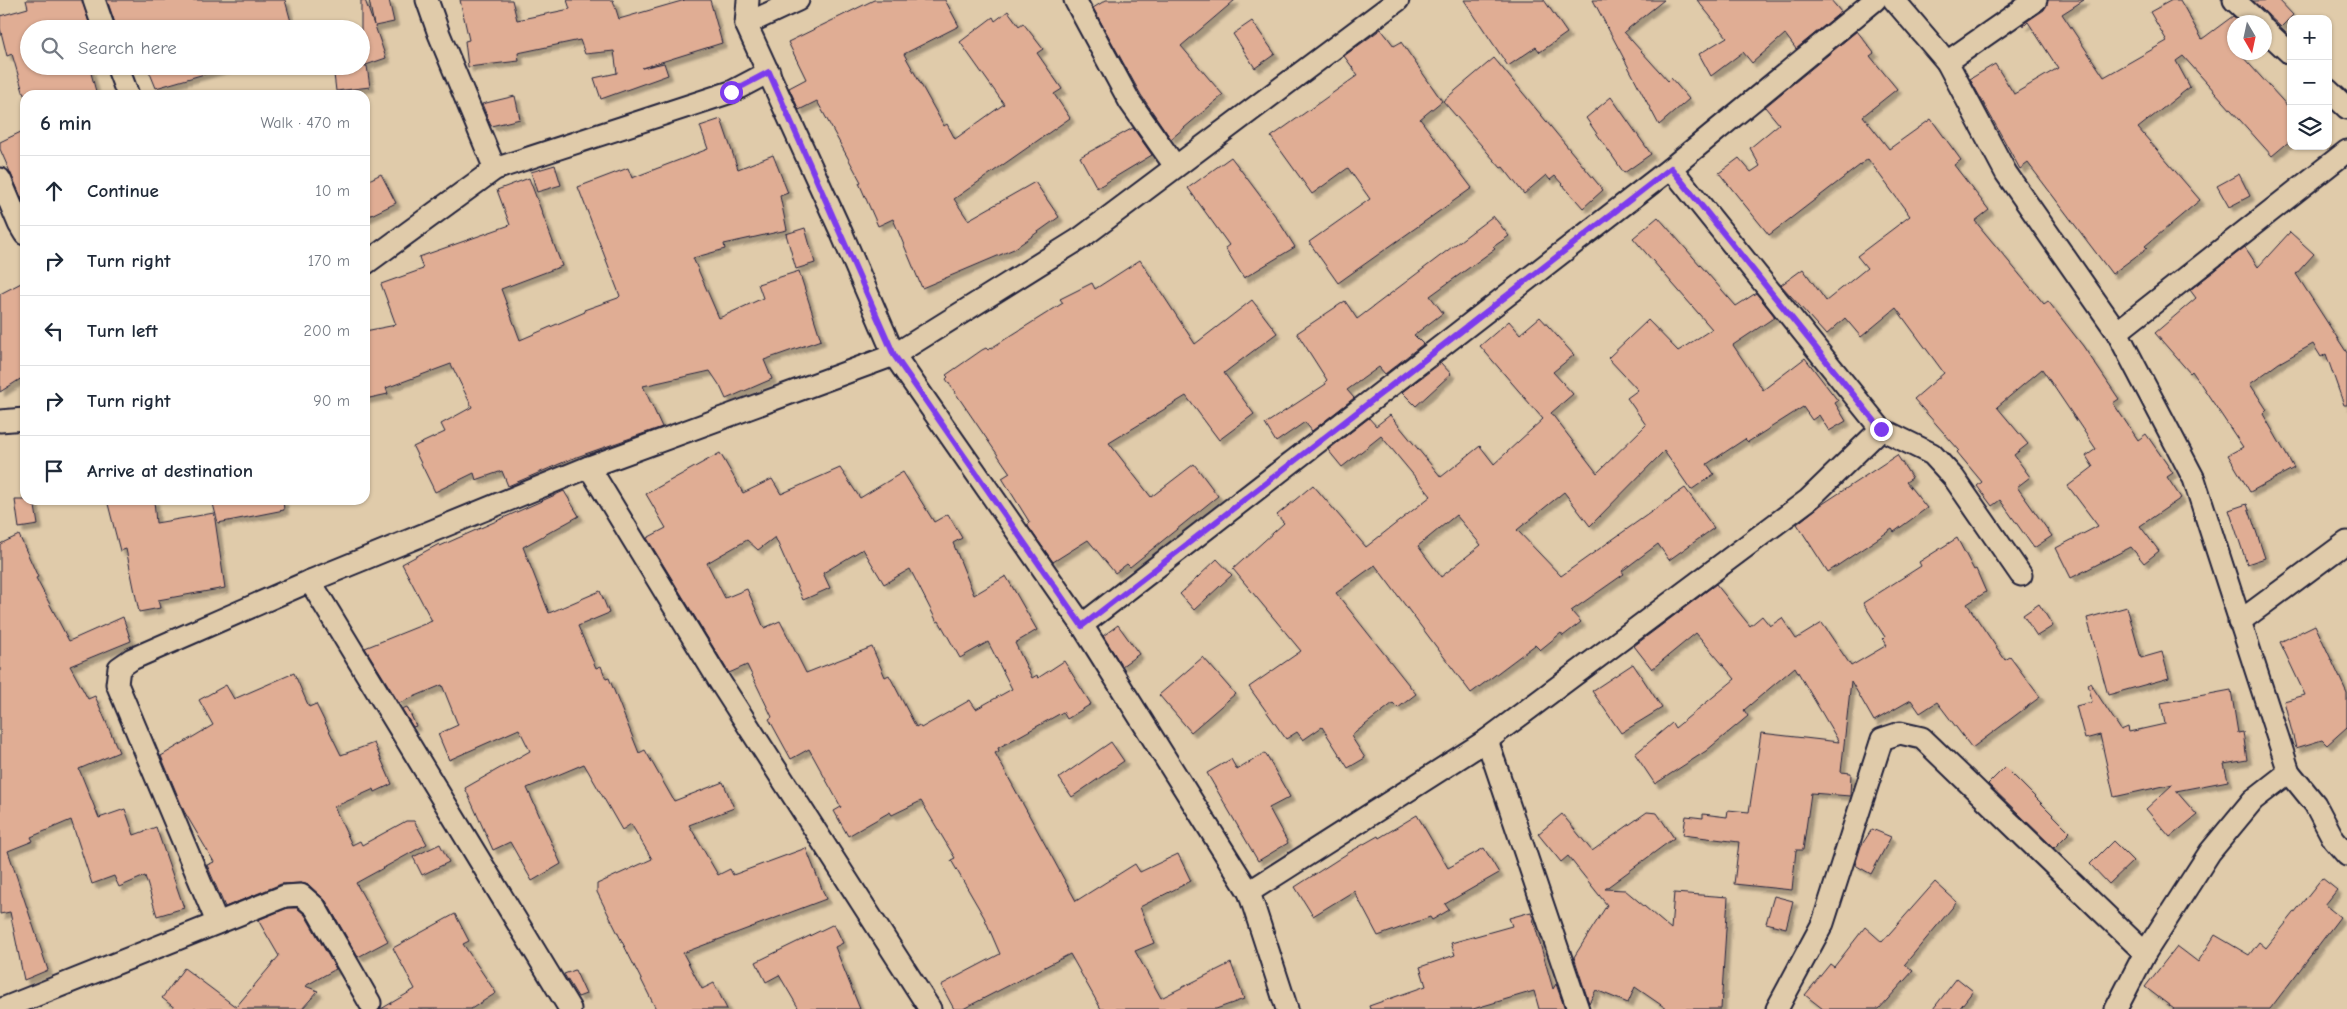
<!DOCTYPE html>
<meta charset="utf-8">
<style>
body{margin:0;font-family:"Comic Neue",sans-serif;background:#f6f6f7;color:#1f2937}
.controls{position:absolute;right:15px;top:15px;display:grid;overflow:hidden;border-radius:10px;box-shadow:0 1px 4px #0004}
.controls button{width:45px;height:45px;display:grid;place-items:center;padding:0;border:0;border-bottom:1px solid #e0e1e3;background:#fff;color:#1f2937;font:25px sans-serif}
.compass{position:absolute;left:2227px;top:15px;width:45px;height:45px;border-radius:50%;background:#fff;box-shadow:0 1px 4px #0004;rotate:171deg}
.stop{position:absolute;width:15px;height:15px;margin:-11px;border:4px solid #7c3aed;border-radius:50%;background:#fff}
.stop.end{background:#7c3aed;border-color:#fff;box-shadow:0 1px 5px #0008}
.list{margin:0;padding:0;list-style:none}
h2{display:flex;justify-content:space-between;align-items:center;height:65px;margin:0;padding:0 20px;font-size:21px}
h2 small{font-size:16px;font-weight:400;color:#747a83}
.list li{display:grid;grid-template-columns:32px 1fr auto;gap:15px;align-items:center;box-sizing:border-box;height:70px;padding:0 20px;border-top:1px solid #e0e1e3}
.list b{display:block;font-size:19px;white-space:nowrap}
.list em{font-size:16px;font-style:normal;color:#747a83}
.icon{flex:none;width:28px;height:28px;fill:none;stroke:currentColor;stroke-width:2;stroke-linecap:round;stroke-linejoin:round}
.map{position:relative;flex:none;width:2347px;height:1009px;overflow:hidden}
.search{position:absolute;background:#fff;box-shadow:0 1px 4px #0004;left:20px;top:20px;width:350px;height:55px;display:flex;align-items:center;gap:12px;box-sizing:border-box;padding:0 18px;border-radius:28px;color:#747a83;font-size:19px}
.panel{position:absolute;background:#fff;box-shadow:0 1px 4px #0004;left:20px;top:90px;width:350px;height:415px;border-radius:15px}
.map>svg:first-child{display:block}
.building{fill:#e0ad94;stroke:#22223b;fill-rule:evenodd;filter:url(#shadow)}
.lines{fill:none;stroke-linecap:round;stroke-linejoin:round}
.minor-casing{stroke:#22223b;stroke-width:25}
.minor{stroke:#e0cbaa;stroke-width:21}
.route{stroke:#7c3aed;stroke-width:6}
</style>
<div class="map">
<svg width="2347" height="1009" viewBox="0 0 2347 1009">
<defs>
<filter id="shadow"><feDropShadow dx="4.5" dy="4.5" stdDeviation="1" flood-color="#0004"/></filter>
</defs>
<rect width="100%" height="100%" fill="#e0cbaa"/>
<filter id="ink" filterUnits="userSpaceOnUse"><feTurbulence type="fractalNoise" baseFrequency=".02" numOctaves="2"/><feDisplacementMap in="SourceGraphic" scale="10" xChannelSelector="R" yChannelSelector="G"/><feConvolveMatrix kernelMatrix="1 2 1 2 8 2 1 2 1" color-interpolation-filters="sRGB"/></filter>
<g filter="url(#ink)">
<g class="building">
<path d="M 26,0 L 82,0 L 91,29 L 29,29 L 29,66 L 89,66 L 97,95 L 24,95 L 12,54 L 7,56 L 0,28 L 0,16 L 28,8 Z"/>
<path d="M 107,0 L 285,0 L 293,29 L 139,29 L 138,22 L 116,26 Z"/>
<path d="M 361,0 L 365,0 L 374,25 L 369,0 L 389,0 L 394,22 L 375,26 L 386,58 L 363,66 L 367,66 L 370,87 L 336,91 L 333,66 L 361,66 Z"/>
<path d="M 460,0 L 512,0 L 517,20 L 570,9 L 567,0 L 613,0 L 619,19 L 685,0 L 710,0 L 722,43 L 642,68 L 664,63 L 668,75 L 601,99 L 594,78 L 617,73 L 614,51 L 585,54 L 580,40 L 518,53 L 519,61 L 468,67 L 465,41 L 469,40 Z"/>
<path d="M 874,0 L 945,0 L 959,26 L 904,54 L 944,126 L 947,124 L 955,139 L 1004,104 L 960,42 L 993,17 L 995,21 L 1008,11 L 1019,26 L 1023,23 L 1043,49 L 1037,53 L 1062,89 L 1054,94 L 1070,118 L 954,199 L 968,220 L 1035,182 L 1059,217 L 1014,249 L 922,288 L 893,219 L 878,226 L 859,183 L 861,182 L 817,101 L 799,110 L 789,88 L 806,79 L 788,42 Z"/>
<path d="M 1106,0 L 1235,0 L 1181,46 L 1223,95 L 1171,139 L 1141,95 L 1093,8 Z"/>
<path d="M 1464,0 L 1544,0 L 1567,33 L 1540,52 L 1536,47 L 1508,66 Z"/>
<path d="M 1593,0 L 1664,0 L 1624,32 L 1668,81 L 1671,78 L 1689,99 L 1659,125 Z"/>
<path d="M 1697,0 L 1831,0 L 1841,12 L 1796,49 L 1785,34 L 1752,63 L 1743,52 L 1711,76 L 1699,54 L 1727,37 Z"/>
<path d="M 2048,0 L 2084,0 L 2062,14 L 2104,77 L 2167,41 L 2150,12 L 2172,0 L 2180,0 L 2202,39 L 2233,16 L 2240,22 L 2234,22 L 2234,52 L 2244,52 L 2241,55 L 2291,110 L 2291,140 L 2272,156 L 2183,56 L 2176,61 L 2190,87 L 2138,128 L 2200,200 L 2145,246 L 2147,248 L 2112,274 L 2028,163 L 2020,169 L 1970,79 L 1995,64 L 2014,94 L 2058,68 L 2028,22 L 2024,26 L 2023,24 L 2044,10 Z"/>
<path d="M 2279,0 L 2293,15 L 2281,27 L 2253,1 Z"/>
<path d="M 1252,21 L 1275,54 L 1255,68 L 1233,34 Z"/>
<path d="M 1381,29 L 1394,46 L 1401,42 L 1442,101 L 1420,119 L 1472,188 L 1338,283 L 1309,242 L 1370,199 L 1348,168 L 1312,194 L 1271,137 L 1358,75 L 1344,56 Z"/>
<path d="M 1857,31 L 1874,53 L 1870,56 L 1897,89 L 1863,116 L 1889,149 L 1931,119 L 1961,160 L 1954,165 L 1989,210 L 1975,221 L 2044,304 L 2048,301 L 2083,346 L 2119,399 L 2113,403 L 2138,440 L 2146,434 L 2173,473 L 2167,477 L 2181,498 L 2140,526 L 2159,551 L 2144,563 L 2131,547 L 2071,578 L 2056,548 L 2098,526 L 2068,486 L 2093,467 L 2086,456 L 2096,449 L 2042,369 L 1997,407 L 2028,444 L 2014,455 L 2030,477 L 2017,487 L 2052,536 L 2034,548 L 2000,500 L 1992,506 L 1977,486 L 1982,482 L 1957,452 L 1959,450 L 1914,399 L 1944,373 L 1896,308 L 1861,337 L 1845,318 L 1826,335 L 1781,285 L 1803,269 L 1826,301 L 1867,268 L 1857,256 L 1910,216 L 1868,159 L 1769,235 L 1719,173 L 1739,158 L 1751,172 L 1760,166 L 1750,148 L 1779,124 L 1765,107 Z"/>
<path d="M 1494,58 L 1603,190 L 1583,208 L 1555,176 L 1550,180 L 1546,175 L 1524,194 L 1503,167 L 1501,168 L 1443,101 Z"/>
<path d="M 147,66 L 232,66 L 156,88 Z"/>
<path d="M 515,96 L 520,119 L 491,126 L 482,104 Z"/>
<path d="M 1611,97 L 1651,154 L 1624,173 L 1586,118 Z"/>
<path d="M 721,119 L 738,169 L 773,155 L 788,193 L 780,196 L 787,230 L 724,244 L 725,249 L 693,258 L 719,318 L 763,298 L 758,284 L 799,271 L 821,340 L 764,360 L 772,379 L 726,399 L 720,386 L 710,371 L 643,386 L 662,427 L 571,459 L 508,486 L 502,471 L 476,480 L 474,473 L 435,492 L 413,447 L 445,432 L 441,424 L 472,407 L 451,364 L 386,388 L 388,394 L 365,399 L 365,331 L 396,325 L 381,284 L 423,269 L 419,257 L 510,225 L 497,190 L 529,178 L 562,266 L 501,289 L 520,340 L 585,312 L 584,310 L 618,298 L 620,296 L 578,187 L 628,168 L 632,178 L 708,149 L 700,126 Z"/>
<path d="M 1133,128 L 1152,155 L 1097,188 L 1080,157 Z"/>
<path d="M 25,130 L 25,206 L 0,149 L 0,142 Z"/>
<path d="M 1231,157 L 1276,217 L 1295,247 L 1244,278 L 1225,248 L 1229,245 L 1188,188 Z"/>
<path d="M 555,165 L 561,185 L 537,192 L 531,172 Z"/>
<path d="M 381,174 L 396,203 L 365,218 L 365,182 Z"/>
<path d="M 2239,174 L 2250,196 L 2229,207 L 2217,186 Z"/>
<path d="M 1493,216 L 1509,236 L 1493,247 L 1495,249 L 1430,296 L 1443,313 L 1414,335 L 1423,344 L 1385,374 L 1379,367 L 1347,390 L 1354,398 L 1312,431 L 1305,422 L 1276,442 L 1265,424 L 1326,384 L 1325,382 L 1327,380 L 1297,333 L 1345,301 L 1357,319 Z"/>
<path d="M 1658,217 L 1736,306 L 1756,293 L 1775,317 L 1733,345 L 1763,390 L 1805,358 L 1838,401 L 1835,403 L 1846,421 L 1829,431 L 1819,415 L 1812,420 L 1803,407 L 1748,442 L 1745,439 L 1707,464 L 1714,474 L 1691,490 L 1664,451 L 1590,526 L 1564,492 L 1517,530 L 1561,576 L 1685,488 L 1714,528 L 1669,560 L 1658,544 L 1622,571 L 1624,574 L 1571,611 L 1581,622 L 1563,636 L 1561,633 L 1540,650 L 1535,645 L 1471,693 L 1375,565 L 1336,593 L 1416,694 L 1398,708 L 1393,703 L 1351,736 L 1365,758 L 1348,768 L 1322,727 L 1303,740 L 1297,732 L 1286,739 L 1249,687 L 1301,651 L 1233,569 L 1284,523 L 1277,515 L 1313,485 L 1366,547 L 1431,496 L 1381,436 L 1342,467 L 1328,450 L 1369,418 L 1376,426 L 1390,415 L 1441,477 L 1480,446 L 1494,464 L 1543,419 L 1480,346 L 1509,321 L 1520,334 L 1540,317 L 1574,355 L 1553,372 L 1573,394 L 1551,413 L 1597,473 L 1646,425 L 1627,398 L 1638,390 L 1608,358 L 1648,320 L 1678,351 L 1712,329 L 1633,238 ZM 1456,515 L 1481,545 L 1441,577 L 1418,546 Z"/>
<path d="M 805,228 L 815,263 L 796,269 L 786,234 Z"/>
<path d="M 2290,232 L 2314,254 L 2296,274 L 2347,353 L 2347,405 L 2344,405 L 2326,354 L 2321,357 L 2313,344 L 2279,363 L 2250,384 L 2267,410 L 2263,414 L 2294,468 L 2250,492 L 2228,455 L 2243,447 L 2192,371 L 2190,373 L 2155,333 L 2196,298 L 2190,290 L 2245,247 L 2258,267 Z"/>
<path d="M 1140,260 L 1195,344 L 1252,300 L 1277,333 L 1224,373 L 1254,414 L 1219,440 L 1186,396 L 1109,443 L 1151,497 L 1194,464 L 1218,496 L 1130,567 L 1127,564 L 1115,573 L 1088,540 L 1053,562 L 1027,525 L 1030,523 L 1002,478 L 1010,473 L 946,379 L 948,377 L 946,375 L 982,350 L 986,348 L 988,350 L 1063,303 L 1060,299 L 1092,283 L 1095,289 Z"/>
<path d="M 25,281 L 25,376 L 0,392 L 0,294 Z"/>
<path d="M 1441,363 L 1451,374 L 1416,406 L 1402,392 Z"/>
<path d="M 720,453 L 743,493 L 772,479 L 781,494 L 840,468 L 860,498 L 903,472 L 934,522 L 948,514 L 962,538 L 953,543 L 974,595 L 1006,576 L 1037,630 L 1015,643 L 1032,678 L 1037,675 L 1038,678 L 1064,661 L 1091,704 L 1067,719 L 1063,712 L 998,748 L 999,751 L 995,753 L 1076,901 L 1135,864 L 1140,872 L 1178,854 L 1191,881 L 1140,907 L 1154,943 L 1135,951 L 1161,998 L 1231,963 L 1244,999 L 1216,1009 L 1101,1009 L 1070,954 L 963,1009 L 954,1009 L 941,985 L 1000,954 L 984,917 L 951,860 L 955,858 L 921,801 L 892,815 L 890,812 L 848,836 L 834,811 L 841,807 L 809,749 L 791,759 L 769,719 L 772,717 L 747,665 L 729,673 L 647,538 L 666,528 L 646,494 ZM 775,537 L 803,600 L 830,588 L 823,573 L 863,549 L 884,584 L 910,569 L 937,622 L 939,621 L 960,658 L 988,642 L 1012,689 L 976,709 L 970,700 L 921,728 L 919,725 L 916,727 L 889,675 L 885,677 L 872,647 L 806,673 L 780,621 L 764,628 L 747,589 L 725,598 L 707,563 L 747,540 L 758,550 Z"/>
<path d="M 1897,455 L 1912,478 L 1906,482 L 1927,508 L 1894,532 L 1892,529 L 1828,572 L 1797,524 L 1821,505 Z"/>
<path d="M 564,491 L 579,516 L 523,547 L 549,613 L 600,591 L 609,613 L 578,626 L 596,668 L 601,666 L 606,679 L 609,678 L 639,753 L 645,750 L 674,801 L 723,782 L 734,808 L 689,825 L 718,875 L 730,869 L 733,875 L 806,848 L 826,899 L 683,953 L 702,989 L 714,983 L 727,1009 L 656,1009 L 597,892 L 597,884 L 652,859 L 631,824 L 622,830 L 584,764 L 527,788 L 561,864 L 532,881 L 510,842 L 493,850 L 465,788 L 530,751 L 519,729 L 449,760 L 438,734 L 458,725 L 442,685 L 399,703 L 365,648 L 432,621 L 402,564 L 439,544 L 440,546 Z"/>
<path d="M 15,500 L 34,500 L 38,525 L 19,528 Z"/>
<path d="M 107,500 L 154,500 L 156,523 L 214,513 L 225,588 L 158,600 L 160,608 L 139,612 L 126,549 L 120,551 Z"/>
<path d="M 212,500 L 283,500 L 284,510 L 218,523 Z"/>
<path d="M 2247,504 L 2265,558 L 2247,564 L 2229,510 Z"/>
<path d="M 19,535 L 38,577 L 36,578 L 69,641 L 123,617 L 131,641 L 70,666 L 88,699 L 95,696 L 119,752 L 79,769 L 99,818 L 125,809 L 134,835 L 156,827 L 184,908 L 157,916 L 145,876 L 119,887 L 114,876 L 92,884 L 71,820 L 31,837 L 33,841 L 8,851 L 48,970 L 24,980 L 10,912 L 0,914 L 0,544 Z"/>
<path d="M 1957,538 L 1974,570 L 1976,569 L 1986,592 L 1967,604 L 2005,660 L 2010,657 L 2040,697 L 1972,748 L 1937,702 L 1920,713 L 1911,700 L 1874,721 L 1851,681 L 1841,772 L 1851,773 L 1850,796 L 1811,793 L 1803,850 L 1796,850 L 1792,890 L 1734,884 L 1739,842 L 1683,835 L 1686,816 L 1703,818 L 1703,814 L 1727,817 L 1728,810 L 1749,812 L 1761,733 L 1839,742 L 1795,667 L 1744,710 L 1748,716 L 1706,751 L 1655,784 L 1635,754 L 1672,723 L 1675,728 L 1735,679 L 1696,633 L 1652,669 L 1634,646 L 1716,584 L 1750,626 L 1762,616 L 1770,626 L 1782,618 L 1796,639 L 1822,623 L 1851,666 L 1887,645 L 1883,639 L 1885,637 L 1863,603 L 1921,566 L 1919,562 Z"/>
<path d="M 1217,559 L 1232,575 L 1194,610 L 1180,594 Z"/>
<path d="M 2039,604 L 2053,626 L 2037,636 L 2023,615 Z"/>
<path d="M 2127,607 L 2141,658 L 2162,652 L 2169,678 L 2108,695 L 2087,618 Z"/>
<path d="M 1118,625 L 1139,654 L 1122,666 L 1103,636 Z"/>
<path d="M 2315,625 L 2347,693 L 2347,727 L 2327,745 L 2322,740 L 2296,748 L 2284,701 L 2305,695 L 2280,642 Z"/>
<path d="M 1203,657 L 1235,694 L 1191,732 L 1159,695 Z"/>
<path d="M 1633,664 L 1662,708 L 1621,733 L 1592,691 Z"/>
<path d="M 294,673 L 309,707 L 316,704 L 341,755 L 374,743 L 392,784 L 375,792 L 374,789 L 334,807 L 352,845 L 360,841 L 362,845 L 406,821 L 414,821 L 427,844 L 356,883 L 388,941 L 358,957 L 326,901 L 309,885 L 300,883 L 281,884 L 225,907 L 207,865 L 214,862 L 184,811 L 161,756 L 213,725 L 199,700 L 226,685 L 234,699 Z"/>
<path d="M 2090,683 L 2121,730 L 2128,727 L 2129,732 L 2165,724 L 2161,703 L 2231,690 L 2238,733 L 2243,732 L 2247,760 L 2224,764 L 2228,781 L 2176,791 L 2197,815 L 2170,837 L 2146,809 L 2173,784 L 2114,797 L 2100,735 L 2085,739 L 2076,706 L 2092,702 L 2088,684 Z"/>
<path d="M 407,707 L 416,726 L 413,727 L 402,709 Z"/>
<path d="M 1111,742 L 1124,761 L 1072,797 L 1059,778 Z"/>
<path d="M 1265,753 L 1290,797 L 1269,808 L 1288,843 L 1258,861 L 1207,773 L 1231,759 L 1237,770 Z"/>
<path d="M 2005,767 L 2070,832 L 2054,848 L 1988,784 Z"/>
<path d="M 1647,812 L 1657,813 L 1674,838 L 1605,889 L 1625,890 L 1671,929 L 1674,893 L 1728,897 L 1721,1009 L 1667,1009 L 1635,987 L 1628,1003 L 1596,990 L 1589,1003 L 1574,957 L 1607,905 L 1568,856 L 1561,862 L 1538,834 L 1562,814 L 1592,851 Z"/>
<path d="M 1417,815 L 1448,868 L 1484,848 L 1499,873 L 1445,904 L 1449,910 L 1432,920 L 1430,917 L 1378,936 L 1354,891 L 1313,916 L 1295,887 L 1348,853 L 1378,836 L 1379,838 Z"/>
<path d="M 1872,829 L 1891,837 L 1871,874 L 1855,865 L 1861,846 Z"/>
<path d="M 2113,841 L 2133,861 L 2109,884 L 2090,864 Z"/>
<path d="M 440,844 L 449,862 L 422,875 L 413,857 Z"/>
<path d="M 2322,878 L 2337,890 L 2325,905 L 2340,917 L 2270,1009 L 2174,1009 L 2145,987 L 2177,946 L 2198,962 L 2215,935 L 2249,955 L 2259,942 L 2266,948 Z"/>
<path d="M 1935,882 L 1957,902 L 1905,964 L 1913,971 L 1879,1009 L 1823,1009 L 1805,995 L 1830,964 L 1834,967 L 1865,927 L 1882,942 Z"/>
<path d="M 1774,896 L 1793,901 L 1786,928 L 1766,923 Z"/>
<path d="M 288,908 L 297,908 L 305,915 L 336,969 L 305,986 L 318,991 L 302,1009 L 176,1009 L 162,998 L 184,968 L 236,1007 L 279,956 L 258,920 Z"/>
<path d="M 1531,912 L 1553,989 L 1556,984 L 1565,1009 L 1539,1009 L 1534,991 L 1473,1009 L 1370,1009 L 1369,1006 L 1426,986 L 1420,967 L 1455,955 L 1451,943 L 1512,926 L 1509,918 Z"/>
<path d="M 455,914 L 469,941 L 463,944 L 496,993 L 471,1009 L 381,1009 L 415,989 L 393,948 Z"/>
<path d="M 834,924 L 843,943 L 835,947 L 860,1009 L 799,1009 L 779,975 L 766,982 L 756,962 Z"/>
<path d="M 575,970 L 586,994 L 578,997 L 564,974 Z"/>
<path d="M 1957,978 L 1973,991 L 1959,1009 L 1933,1009 Z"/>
</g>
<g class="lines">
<defs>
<g id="minor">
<path d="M 94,0 L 104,29"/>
<path d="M 427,0 L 439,34 L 495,169"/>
<path d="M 748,0 L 746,24 L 842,234 L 894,355 L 1082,625 L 1249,892 L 1287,1009"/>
<path d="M 1075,0 L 1130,102 L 1175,166"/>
<path d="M 1894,0 L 1947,62 L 2006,173 L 2117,332 L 2194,479 L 2289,772 L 2315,804 L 2334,840 L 2347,855"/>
<path d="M 2234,0 L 2258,22"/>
<path d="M 746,24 L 798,0"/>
<path d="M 2264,29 L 2291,54"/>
<path d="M 1947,62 L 2036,0"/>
<path d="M 117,66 L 128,95"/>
<path d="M 2328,90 L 2347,108"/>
<path d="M 1671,168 L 1881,429 L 1932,454 L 1954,478 L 2021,575"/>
<path d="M 0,179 L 19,224 L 25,234"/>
<path d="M 365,264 L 495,169 L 731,92 L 769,72"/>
<path d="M 2117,332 L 2347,151"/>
<path d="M 0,421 L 25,419"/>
<path d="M 589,467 L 720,682 L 930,1009"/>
<path d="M 310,581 L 570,1009"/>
<path d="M 2239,622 L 2347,542"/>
<path d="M 1082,625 L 1671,168 L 1875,0"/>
<path d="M 1487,740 L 1578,1009"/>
<path d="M 1249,892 L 1487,740 L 1808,500 L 1881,429"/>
<path d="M 217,922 L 117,684 L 119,668 L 132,659 L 310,581 L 589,467 L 894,355 L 1081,238 L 1398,0"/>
<path d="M 2,1009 L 285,896 L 301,895 L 315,907 L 370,1003"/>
<path d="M 1777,1009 L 1823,923 L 1882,739 L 1900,733 L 1922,738 L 2145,953"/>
<path d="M 2116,1009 L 2145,953 L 2210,852 L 2253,800 L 2289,772"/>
</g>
</defs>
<use href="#minor" class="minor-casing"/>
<use href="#minor" class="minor"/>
</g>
</g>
<g class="lines" filter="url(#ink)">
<path class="route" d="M 731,92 L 769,72 L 894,355 L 1082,626 L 1671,168 L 1881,429"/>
</g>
</svg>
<div class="controls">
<button>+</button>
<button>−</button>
<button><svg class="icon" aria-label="layers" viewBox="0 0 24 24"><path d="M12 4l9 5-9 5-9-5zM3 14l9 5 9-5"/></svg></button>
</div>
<svg class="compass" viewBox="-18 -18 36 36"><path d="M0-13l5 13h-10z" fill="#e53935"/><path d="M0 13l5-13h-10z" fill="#747a83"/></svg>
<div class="stop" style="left:731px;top:92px"></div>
<div class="stop end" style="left:1881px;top:429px"></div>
<div class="search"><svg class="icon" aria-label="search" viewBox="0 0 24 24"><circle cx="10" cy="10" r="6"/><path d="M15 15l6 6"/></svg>Search here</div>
<section class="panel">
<h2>6 min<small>Walk · 470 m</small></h2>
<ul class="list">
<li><svg class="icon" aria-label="ahead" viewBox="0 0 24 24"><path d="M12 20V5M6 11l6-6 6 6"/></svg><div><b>Continue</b></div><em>10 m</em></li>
<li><svg class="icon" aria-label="right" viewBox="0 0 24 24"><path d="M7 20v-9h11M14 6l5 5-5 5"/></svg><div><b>Turn right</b></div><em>170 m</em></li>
<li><svg class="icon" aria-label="left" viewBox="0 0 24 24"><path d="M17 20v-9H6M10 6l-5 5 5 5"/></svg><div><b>Turn left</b></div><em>200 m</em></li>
<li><svg class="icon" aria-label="right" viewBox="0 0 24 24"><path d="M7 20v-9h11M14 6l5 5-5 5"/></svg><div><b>Turn right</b></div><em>90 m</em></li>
<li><svg class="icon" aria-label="arrive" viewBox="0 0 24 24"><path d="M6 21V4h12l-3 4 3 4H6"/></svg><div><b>Arrive at destination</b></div></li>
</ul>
</section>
</div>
